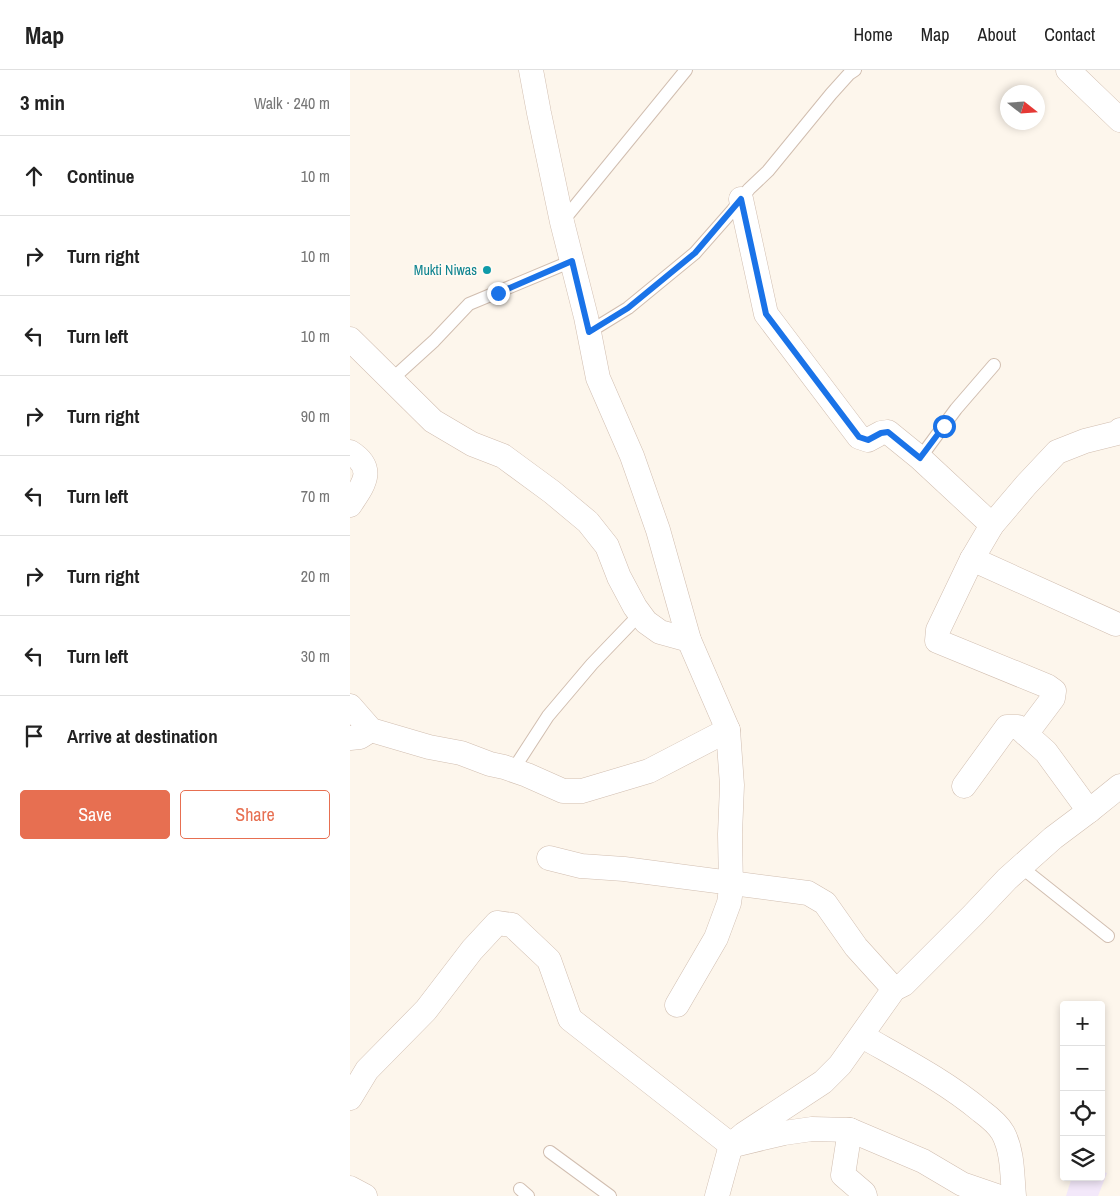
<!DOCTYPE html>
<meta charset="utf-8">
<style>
body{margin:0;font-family:"Archivo Narrow",sans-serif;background:#f2f2f2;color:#222}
.controls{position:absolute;right:15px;bottom:15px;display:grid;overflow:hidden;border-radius:5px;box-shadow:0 2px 8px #0003}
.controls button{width:45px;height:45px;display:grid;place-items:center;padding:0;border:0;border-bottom:1px solid #e0e0e0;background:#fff;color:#222;font:25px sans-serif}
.compass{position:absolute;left:650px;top:15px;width:45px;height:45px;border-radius:50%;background:#fff;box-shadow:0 2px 8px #0003;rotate:107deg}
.stop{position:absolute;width:15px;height:15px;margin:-11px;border:4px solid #1a73e8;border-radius:50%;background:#fff}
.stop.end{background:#1a73e8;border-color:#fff;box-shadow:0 1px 5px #0008}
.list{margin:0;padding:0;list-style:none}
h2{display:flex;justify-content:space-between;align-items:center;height:65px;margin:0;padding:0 20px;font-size:21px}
h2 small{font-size:16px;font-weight:400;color:#767676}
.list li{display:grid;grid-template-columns:32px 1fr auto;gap:15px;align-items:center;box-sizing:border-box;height:80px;padding:0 20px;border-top:1px solid #e0e0e0}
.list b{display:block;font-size:19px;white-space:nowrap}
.list em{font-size:16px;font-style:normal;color:#767676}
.actions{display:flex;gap:10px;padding:15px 20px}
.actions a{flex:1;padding:11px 0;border:1px solid #e76f51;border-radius:5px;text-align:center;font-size:18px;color:#e76f51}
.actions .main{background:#e76f51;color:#fff}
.icon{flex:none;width:28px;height:28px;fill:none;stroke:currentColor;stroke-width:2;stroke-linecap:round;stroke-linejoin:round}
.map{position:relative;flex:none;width:770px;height:1126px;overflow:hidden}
header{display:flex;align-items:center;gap:30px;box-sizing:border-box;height:70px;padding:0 25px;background:#fff;border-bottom:1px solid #e0e0e0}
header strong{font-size:24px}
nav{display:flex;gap:28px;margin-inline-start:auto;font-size:18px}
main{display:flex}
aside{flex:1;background:#fff}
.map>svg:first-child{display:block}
.education{fill:#f3e8fa}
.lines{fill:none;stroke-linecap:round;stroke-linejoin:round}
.lane-casing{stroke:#d1beb0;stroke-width:14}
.street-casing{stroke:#d1beb0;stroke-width:25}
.lane{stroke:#fff;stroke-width:12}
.street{stroke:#fff;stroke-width:24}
.route{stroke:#1a73e8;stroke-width:6}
.culture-dot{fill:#0f9aa8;stroke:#fffaf3;stroke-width:2}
.labels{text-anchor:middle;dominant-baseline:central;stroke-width:4;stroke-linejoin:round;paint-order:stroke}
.culture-label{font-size:14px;fill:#0d838f;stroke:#fffaf3;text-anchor:end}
</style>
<header>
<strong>Map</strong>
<nav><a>Home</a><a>Map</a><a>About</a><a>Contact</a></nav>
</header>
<main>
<aside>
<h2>3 min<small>Walk · 240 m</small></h2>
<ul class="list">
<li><svg class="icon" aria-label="ahead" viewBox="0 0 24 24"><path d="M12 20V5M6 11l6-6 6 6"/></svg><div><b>Continue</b></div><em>10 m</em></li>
<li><svg class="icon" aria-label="right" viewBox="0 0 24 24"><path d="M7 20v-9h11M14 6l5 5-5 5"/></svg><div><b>Turn right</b></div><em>10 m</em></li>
<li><svg class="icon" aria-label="left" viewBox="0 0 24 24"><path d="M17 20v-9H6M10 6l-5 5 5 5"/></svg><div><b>Turn left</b></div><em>10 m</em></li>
<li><svg class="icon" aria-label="right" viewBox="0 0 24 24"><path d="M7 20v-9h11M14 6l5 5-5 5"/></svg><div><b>Turn right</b></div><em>90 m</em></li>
<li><svg class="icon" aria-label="left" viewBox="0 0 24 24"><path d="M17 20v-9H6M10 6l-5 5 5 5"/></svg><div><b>Turn left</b></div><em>70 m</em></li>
<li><svg class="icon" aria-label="right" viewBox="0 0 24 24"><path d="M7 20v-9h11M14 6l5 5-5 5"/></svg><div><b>Turn right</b></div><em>20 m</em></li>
<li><svg class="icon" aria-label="left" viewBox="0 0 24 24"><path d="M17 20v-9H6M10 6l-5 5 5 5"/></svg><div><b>Turn left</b></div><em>30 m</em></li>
<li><svg class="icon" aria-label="arrive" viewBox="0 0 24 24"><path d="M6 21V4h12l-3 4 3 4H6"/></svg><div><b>Arrive at destination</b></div></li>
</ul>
<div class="actions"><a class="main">Save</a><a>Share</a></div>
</aside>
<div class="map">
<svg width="770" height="1126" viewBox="0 0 770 1126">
<rect width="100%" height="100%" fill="#fdf6ec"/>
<path class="education" d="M 751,1101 L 757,1103 L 748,1126 L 716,1126 L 722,1107 L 751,1107 Z"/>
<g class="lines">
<defs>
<g id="lane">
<path d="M 212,152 L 336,0"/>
<path d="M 239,262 L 278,238 L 345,183 L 382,141 L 399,119 L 418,101 L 481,24 L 499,4 L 505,0"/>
<path d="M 41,310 L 84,271 L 119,234 L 222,191"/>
<path d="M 570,388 L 606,339 L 644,295"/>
<path d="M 163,700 L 198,646 L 242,594 L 290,544"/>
<path d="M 671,797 L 758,866"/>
<path d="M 200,1082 L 260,1126"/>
<path d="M 170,1119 L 178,1126"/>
</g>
<g id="street">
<path d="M 181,0 L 189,43 L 212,152 L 236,247 L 248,308 L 282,386 L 308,460 L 339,570 L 378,660 L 382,715 L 380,764 L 381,819 L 379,833 L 366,868 L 327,935"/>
<path d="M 718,0 L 770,50"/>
<path d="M 391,129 L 416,244 L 509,367 L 518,370 L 531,363 L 538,362 L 570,388 L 642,455"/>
<path d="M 0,269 L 83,351 L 122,374 L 153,386 L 202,422 L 238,452 L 257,476 L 269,507 L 285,537 L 296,552 L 310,562 L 339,570"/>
<path d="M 0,382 C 27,399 13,415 0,435"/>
<path d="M 622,489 L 588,560 L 587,571 L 697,616 L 704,621 L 703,628 L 676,664"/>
<path d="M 766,554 L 622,489 L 642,455 L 676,415 L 707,382 L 735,371 L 767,363 L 770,360"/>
<path d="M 0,636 L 21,660 L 79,677 L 111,683 L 140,694 L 154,697 L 177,705 L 213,721 L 232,721 L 299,701 L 378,660"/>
<path d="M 0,668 L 10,667 L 21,660"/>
<path d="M 614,716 L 657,657 L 668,657 L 696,682 L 739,741"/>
<path d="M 199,788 L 231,796 L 274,799 L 458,823 L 475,833 L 506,877 L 544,919"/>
<path d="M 512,966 C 552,989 595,1011 631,1041 C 639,1047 648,1054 653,1063 C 663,1082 662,1105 664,1126"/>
<path d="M 0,1028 L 17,1000 L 76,940 L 122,880 L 147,853 L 162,855 L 199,890 L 220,949 L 381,1075"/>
<path d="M 500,1060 L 493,1105 L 514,1123 L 515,1126"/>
<path d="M 388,1074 L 434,1063 L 462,1059 L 500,1060 L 573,1091 L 612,1114 L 647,1126"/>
<path d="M 0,1118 L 15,1126"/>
<path d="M 367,1126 L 381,1075 L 394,1064 L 473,1012 L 490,995 L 544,919 L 554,914 L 623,845 L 657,809 L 703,768 L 739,741 L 770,716"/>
</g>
</defs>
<use href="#lane" class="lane-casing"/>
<use href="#street" class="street-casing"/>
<use href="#lane" class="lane"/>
<use href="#street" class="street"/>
</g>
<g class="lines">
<path class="route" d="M 148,223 L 222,191 L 239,262 L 278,238 L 345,183 L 391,129 L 416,244 L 509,367 L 518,370 L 531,363 L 538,362 L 570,388 L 594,356"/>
</g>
<circle class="culture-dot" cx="137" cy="200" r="5"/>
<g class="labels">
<g class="culture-label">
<text x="127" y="200">Mukti Niwas</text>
</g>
</g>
</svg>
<div class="controls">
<button>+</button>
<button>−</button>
<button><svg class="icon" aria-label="locate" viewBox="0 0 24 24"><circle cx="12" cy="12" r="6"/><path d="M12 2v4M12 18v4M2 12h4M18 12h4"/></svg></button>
<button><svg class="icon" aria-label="layers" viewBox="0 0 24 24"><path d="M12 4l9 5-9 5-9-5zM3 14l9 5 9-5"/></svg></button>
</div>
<svg class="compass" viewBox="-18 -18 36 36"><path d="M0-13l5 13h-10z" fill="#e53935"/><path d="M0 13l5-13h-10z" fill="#767676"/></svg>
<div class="stop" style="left:594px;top:356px"></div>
<div class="stop end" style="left:148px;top:223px"></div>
</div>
</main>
